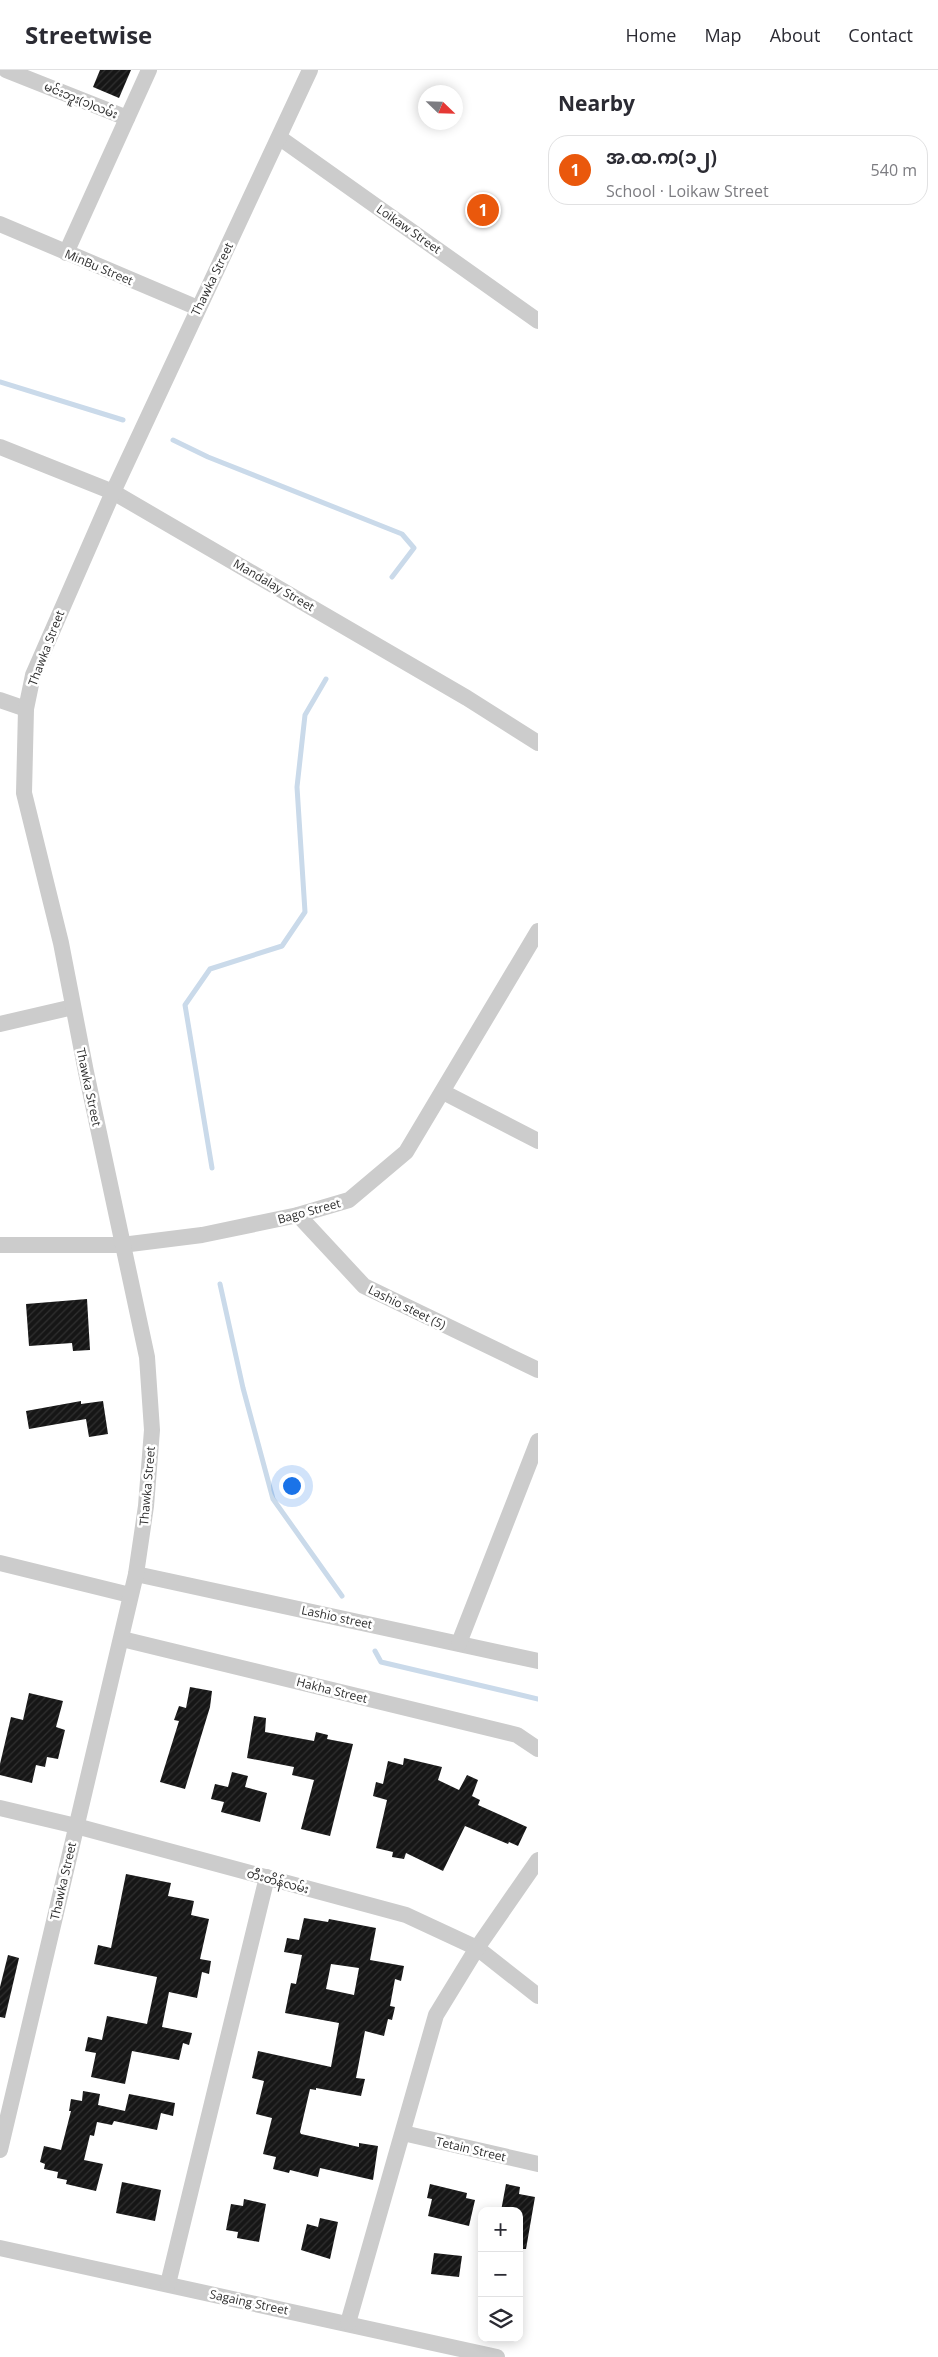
<!DOCTYPE html>
<meta charset="utf-8">
<style>
body{margin:0;font-family:"Open Sans","Noto Sans Myanmar",sans-serif;background:#f2f2f3;color:#2b2b33}
.controls{position:absolute;right:15px;bottom:15px;display:grid;overflow:hidden;border-radius:10px;box-shadow:0 2px 12px #0003}
.controls button{width:45px;height:45px;display:grid;place-items:center;padding:0;border:0;border-bottom:1px solid #e1e1e2;background:#fff;color:#2b2b33;font:25px sans-serif}
.compass{position:absolute;left:418px;top:15px;width:45px;height:45px;border-radius:50%;background:#fff;box-shadow:0 2px 12px #0003;rotate:113deg}
.you{position:absolute;left:291px;top:1415px;width:18px;height:18px;margin:-12px;border:4px solid #fff;border-radius:50%;background:#1a73e8;box-shadow:0 0 0 8px #1a73e833}
.badge{display:grid;place-items:center;width:32px;height:32px;border-radius:50%;background:#ea580c;color:#fff;font-size:16px;font-weight:700}
.pin{position:absolute;translate:-50% -50%;border:2px solid #fff;box-shadow:0 1px 5px #0006}
.list{margin:0;padding:0;list-style:none}
h2{display:flex;justify-content:space-between;align-items:center;height:65px;margin:0;padding:0 20px;font-size:21px}
h2 small{font-size:16px;font-weight:400;color:#7c7c81}
.list li{display:grid;grid-template-columns:32px 1fr auto;gap:15px;align-items:center;box-sizing:border-box;height:70px;margin:0 10px 10px;padding:0 10px;border:1px solid #e1e1e2;border-radius:20px}
.list b{display:block;font-size:19px;white-space:nowrap}
.list p{margin:0;font-size:16px;white-space:nowrap;color:#7c7c81}
.list em{font-size:16px;font-style:normal;color:#7c7c81}
.icon{flex:none;width:28px;height:28px;fill:none;stroke:currentColor;stroke-width:2;stroke-linecap:round;stroke-linejoin:round}
.map{position:relative;flex:none;width:538px;height:2287px;overflow:hidden}
header{display:flex;align-items:center;gap:30px;box-sizing:border-box;height:70px;padding:0 25px;background:#fff;border-bottom:1px solid #e1e1e2}
header strong{font-size:24px}
nav{display:flex;gap:28px;margin-inline-start:auto;font-size:18px}
main{display:flex}
aside{flex:1;background:#fff}
.map>svg:first-child{display:block}
.lines{fill:none;stroke-linecap:round;stroke-linejoin:round}
.stream{stroke:#cadaea;stroke-width:5}
.building{fill:url(#building-hatch);fill-rule:evenodd}
.minor{stroke:#ccc;stroke-width:16}
.labels{text-anchor:middle;dominant-baseline:central;stroke-width:5;stroke-linejoin:round;paint-order:stroke}
.street-label{font-size:12px;fill:#2f2f2f;stroke:#fff}
</style>
<header>
<strong>Streetwise</strong>
<nav><a>Home</a><a>Map</a><a>About</a><a>Contact</a></nav>
</header>
<main>
<div class="map">
<svg width="538" height="2287" viewBox="0 0 538 2287">
<defs>
<pattern id="building-hatch" width="6" height="6" patternUnits="userSpaceOnUse" patternTransform="scale(1.25)"><rect width="6" height="6" fill="#161616"/><path d="M-1 1l2-2M0 6l6-6M5 7l2-2" fill="none" stroke="#303030"/></pattern>
</defs>
<rect width="100%" height="100%" fill="#fff"/>
<g class="lines">
<g class="stream">
<path d="M 0,312 L 123,350"/>
<path d="M 173,370 L 208,387 L 402,464 L 414,478 L 392,507"/>
<path d="M 212,1098 L 185,935 L 210,899 L 282,876 L 305,842 L 297,717 L 305,645 L 326,609"/>
<path d="M 220,1214 L 243,1318 L 273,1429 L 342,1526"/>
<path d="M 375,1581 L 381,1592 L 538,1629"/>
</g>
</g>
<g class="building">
<path d="M 100,0 L 131,0 L 119,28 L 93,17 Z"/>
<path d="M 87,1229 L 90,1280 L 73,1281 L 72,1273 L 29,1276 L 26,1234 Z"/>
<path d="M 81,1331 L 81,1334 L 103,1331 L 108,1364 L 89,1367 L 86,1349 L 29,1359 L 26,1341 Z"/>
<path d="M 190,1617 L 212,1621 L 210,1637 L 185,1719 L 160,1712 L 179,1651 L 174,1650 L 179,1636 L 186,1638 Z"/>
<path d="M 29,1623 L 63,1631 L 56,1657 L 65,1660 L 58,1689 L 47,1687 L 45,1697 L 36,1695 L 32,1713 L 0,1705 L 0,1694 L 11,1647 L 23,1650 Z"/>
<path d="M 254,1646 L 266,1648 L 265,1662 L 314,1671 L 316,1662 L 328,1665 L 327,1669 L 353,1674 L 330,1766 L 301,1759 L 314,1710 L 292,1705 L 294,1697 L 247,1688 Z"/>
<path d="M 404,1688 L 442,1697 L 438,1710 L 459,1720 L 467,1705 L 478,1710 L 472,1726 L 480,1730 L 478,1735 L 527,1757 L 518,1776 L 509,1772 L 508,1774 L 465,1756 L 443,1801 L 406,1783 L 404,1789 L 392,1787 L 393,1782 L 376,1778 L 387,1730 L 373,1726 L 376,1712 L 383,1714 L 388,1691 L 403,1695 Z"/>
<path d="M 232,1702 L 248,1706 L 245,1717 L 267,1723 L 260,1752 L 221,1742 L 224,1732 L 211,1729 L 215,1714 L 228,1717 Z"/>
<path d="M 126,1804 L 171,1813 L 168,1826 L 194,1831 L 191,1845 L 209,1849 L 200,1889 L 211,1891 L 209,1904 L 202,1902 L 197,1928 L 169,1922 L 162,1957 L 192,1963 L 189,1975 L 183,1973 L 179,1990 L 132,1981 L 125,2014 L 91,2007 L 96,1983 L 85,1981 L 88,1967 L 102,1970 L 107,1946 L 147,1954 L 157,1907 L 94,1894 L 98,1875 L 111,1878 Z"/>
<path d="M 304,1848 L 328,1852 L 329,1849 L 376,1858 L 370,1890 L 404,1896 L 401,1911 L 395,1909 L 390,1936 L 395,1937 L 392,1950 L 388,1949 L 384,1966 L 365,1961 L 356,2008 L 365,2009 L 361,2026 L 316,2018 L 316,2020 L 310,2019 L 300,2062 L 301,2064 L 359,2077 L 359,2073 L 378,2076 L 373,2110 L 320,2098 L 318,2107 L 290,2100 L 289,2103 L 273,2099 L 276,2087 L 263,2084 L 272,2048 L 256,2044 L 264,2011 L 252,2008 L 258,1981 L 331,1997 L 339,1953 L 285,1943 L 291,1913 L 296,1914 L 302,1885 L 284,1882 L 287,1868 L 299,1870 ZM 331,1894 L 359,1898 L 354,1925 L 326,1919 Z"/>
<path d="M 8,1885 L 19,1888 L 5,1948 L 0,1947 L 0,1917 Z"/>
<path d="M 83,2021 L 100,2024 L 98,2035 L 125,2041 L 129,2024 L 175,2033 L 173,2046 L 161,2043 L 157,2060 L 114,2051 L 112,2055 L 97,2052 L 94,2066 L 90,2065 L 84,2090 L 103,2094 L 96,2121 L 66,2114 L 67,2110 L 57,2108 L 58,2102 L 44,2099 L 45,2094 L 40,2092 L 44,2076 L 61,2080 L 71,2041 L 69,2041 L 71,2029 L 82,2031 Z"/>
<path d="M 122,2112 L 161,2120 L 155,2151 L 116,2143 Z"/>
<path d="M 430,2114 L 467,2123 L 466,2128 L 475,2130 L 469,2156 L 428,2146 L 432,2129 L 427,2128 Z"/>
<path d="M 506,2114 L 520,2117 L 519,2124 L 535,2127 L 526,2179 L 519,2179 L 519,2141 L 501,2141 Z"/>
<path d="M 244,2129 L 266,2134 L 259,2172 L 237,2168 L 238,2162 L 226,2160 L 231,2134 L 243,2136 Z"/>
<path d="M 320,2148 L 338,2152 L 330,2189 L 301,2180 L 307,2154 L 318,2157 Z"/>
<path d="M 434,2183 L 462,2186 L 459,2207 L 431,2204 Z"/>
</g>
<g class="lines">
<g class="minor">
<path d="M 6,0 L 127,48"/>
<path d="M 280,68 L 538,251"/>
<path d="M 0,154 L 198,238"/>
<path d="M 66,183 L 149,0"/>
<path d="M 0,377 L 113,422 L 467,628 L 538,673"/>
<path d="M 0,630 L 26,639"/>
<path d="M 0,954 L 73,937"/>
<path d="M 443,1022 L 538,1071"/>
<path d="M 298,1145 L 364,1216 L 538,1300"/>
<path d="M 0,1175 L 122,1175 L 202,1165 L 298,1145 L 349,1130 L 406,1082 L 538,861"/>
<path d="M 0,1493 L 130,1525"/>
<path d="M 136,1504 L 538,1591"/>
<path d="M 122,1569 L 517,1665 L 538,1679"/>
<path d="M 459,1573 L 538,1371"/>
<path d="M 0,1738 L 76,1756 L 406,1845 L 477,1878 L 538,1926"/>
<path d="M 403,2063 L 538,2094"/>
<path d="M 0,2080 L 136,1504 L 146,1436 L 152,1360 L 147,1287 L 86,1002 L 61,873 L 24,723 L 26,639 L 33,605 L 113,422 L 310,0"/>
<path d="M 0,2178 L 497,2287"/>
<path d="M 168,2214 L 267,1807"/>
<path d="M 348,2253 L 436,1945 L 477,1878 L 538,1790"/>
</g>
</g>
<g class="labels">
<g class="street-label">
<text transform="translate(81 30) rotate(22)">မင်းဘူး(၁)လမ်း</text>
<text transform="translate(409 159) rotate(35)">Loikaw Street</text>
<text transform="translate(99 197) rotate(23)">MinBu Street</text>
<text transform="translate(212 209) rotate(-64)">Thawka Street</text>
<text transform="translate(274 515) rotate(30)">Mandalay Street</text>
<text transform="translate(46 578) rotate(-69)">Thawka Street</text>
<text transform="translate(89 1017) rotate(78)">Thawka Street</text>
<text transform="translate(309 1141) rotate(-15)">Bago Street</text>
<text transform="translate(407 1237) rotate(26)">Lashio steet (5)</text>
<text transform="translate(147 1416) rotate(-85)">Thawka Street</text>
<text transform="translate(337 1547) rotate(12)">Lashio street</text>
<text transform="translate(332 1620) rotate(14)">Hakha Street</text>
<text transform="translate(63 1811) rotate(-77)">Thawka Street</text>
<text transform="translate(278 1811) rotate(15)">တီးတိန်လမ်း</text>
<text transform="translate(471 2079) rotate(13)">Tetain Street</text>
<text transform="translate(249 2232) rotate(12)">Sagaing Street</text>
</g>
</g>
</svg>
<div class="controls">
<button>+</button>
<button>−</button>
<button><svg class="icon" aria-label="layers" viewBox="0 0 24 24"><path d="M12 4l9 5-9 5-9-5zM3 14l9 5 9-5"/></svg></button>
</div>
<svg class="compass" viewBox="-18 -18 36 36"><path d="M0-13l5 13h-10z" fill="#e53935"/><path d="M0 13l5-13h-10z" fill="#7c7c81"/></svg>
<div class="you"></div>
<div class="pin badge" style="left:483px;top:140px">1</div>
</div>
<aside>
<h2>Nearby<small></small></h2>
<ul class="list">
<li><span class="badge">1</span><div><b>အ.ထ.က(၁၂)</b><p>School · Loikaw Street</p></div><em>540 m</em></li>
</ul>
</aside>
</main>
